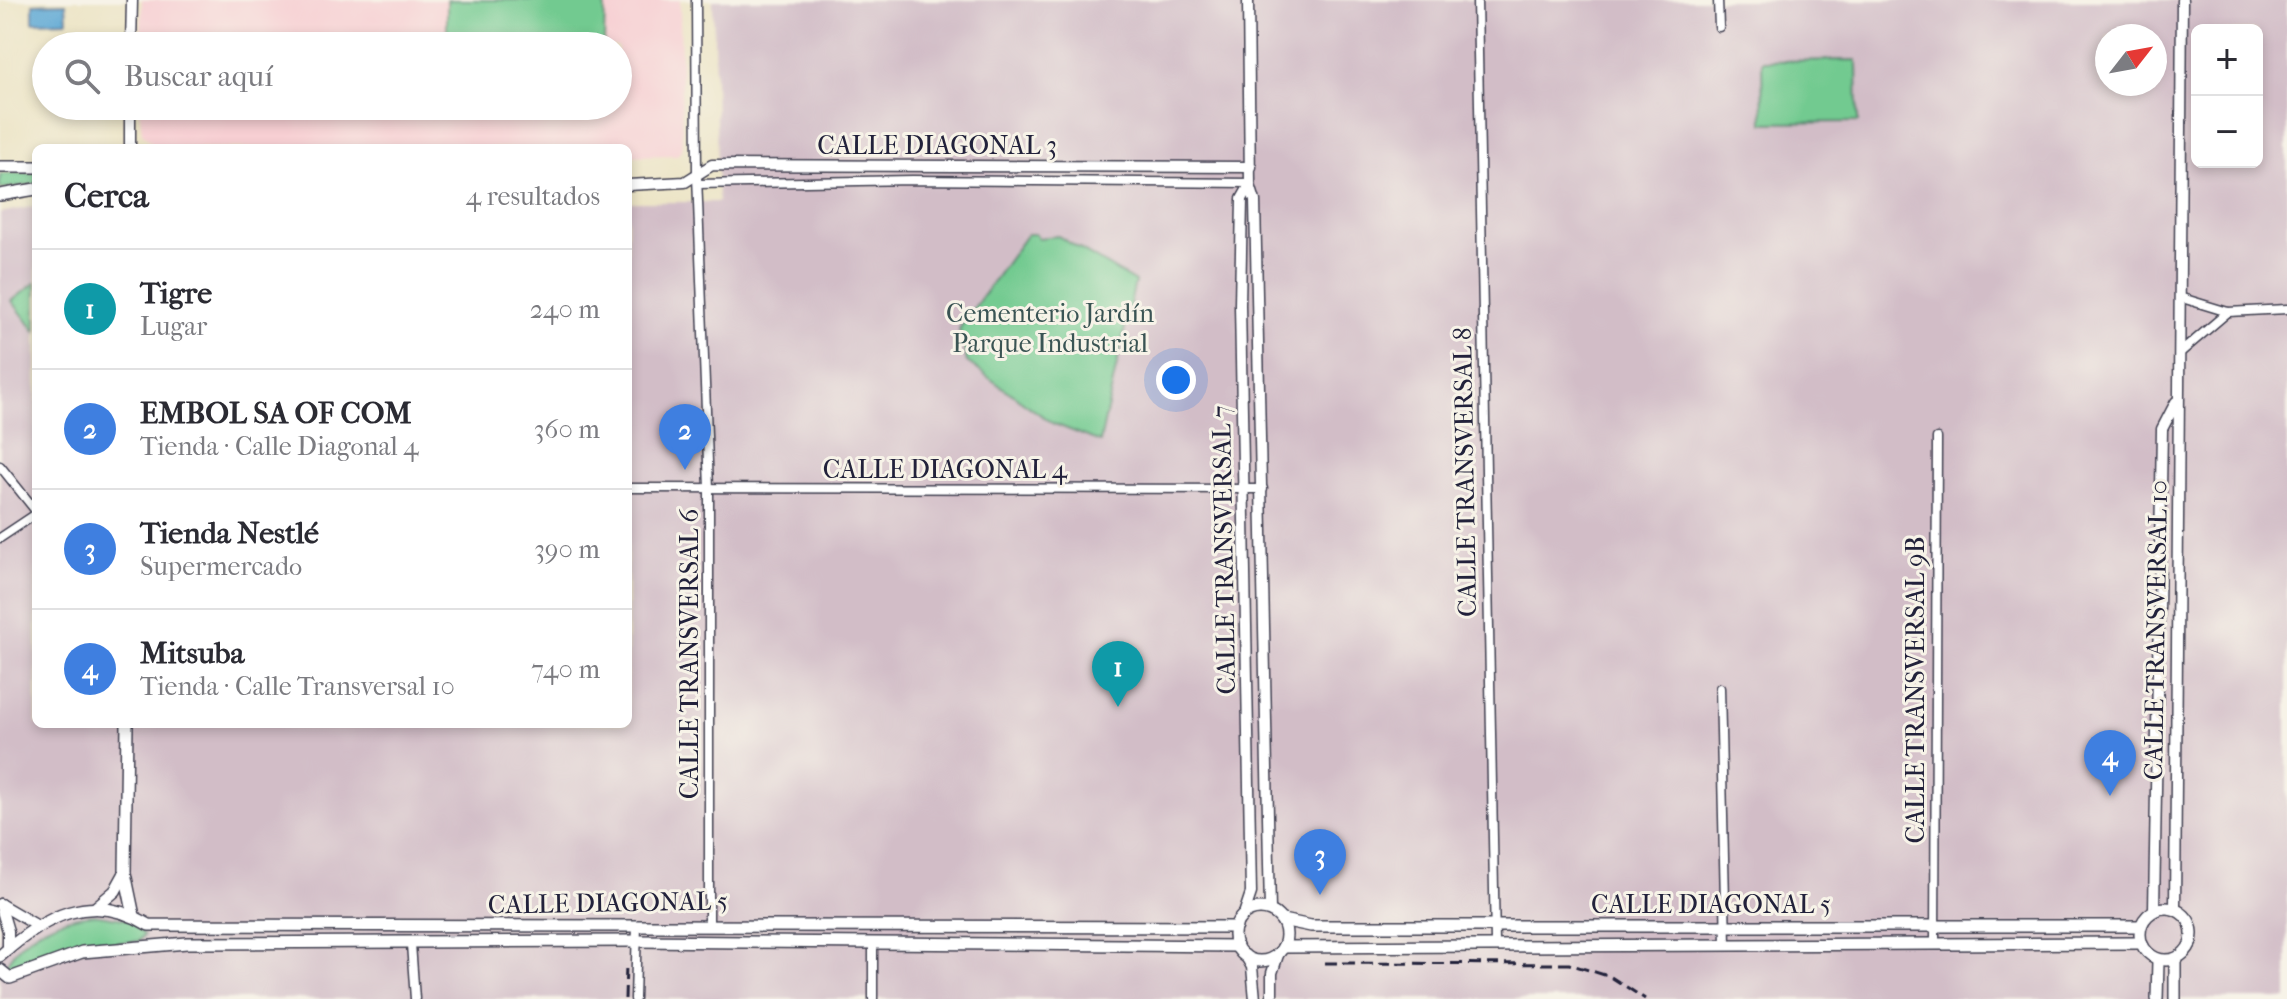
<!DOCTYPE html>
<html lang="es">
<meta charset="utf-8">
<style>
body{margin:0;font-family:"IM FELL French Canon",serif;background:#f2f2f3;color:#2b2b33}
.controls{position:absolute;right:24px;top:24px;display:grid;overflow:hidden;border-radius:12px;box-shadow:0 4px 12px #0003}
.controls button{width:72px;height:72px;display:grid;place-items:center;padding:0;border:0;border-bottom:2px solid #e1e1e2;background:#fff;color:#2b2b33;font:40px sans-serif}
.compass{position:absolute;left:2095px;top:24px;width:72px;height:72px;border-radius:50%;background:#fff;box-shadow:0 4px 12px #0003;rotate:59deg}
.you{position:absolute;left:1176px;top:380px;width:28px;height:28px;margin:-20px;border:6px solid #fff;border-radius:50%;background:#1a73e8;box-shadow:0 0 0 12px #1a73e833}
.badge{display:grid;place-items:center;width:52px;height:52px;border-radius:50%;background:#b5179e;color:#fff;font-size:26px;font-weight:700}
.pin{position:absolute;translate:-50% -66px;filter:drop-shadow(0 2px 4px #0008)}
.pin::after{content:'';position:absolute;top:42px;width:28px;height:24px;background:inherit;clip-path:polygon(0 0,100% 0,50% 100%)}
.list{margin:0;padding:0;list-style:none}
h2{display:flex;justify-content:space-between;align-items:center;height:104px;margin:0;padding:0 32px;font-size:34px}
h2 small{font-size:26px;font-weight:400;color:#7c7c81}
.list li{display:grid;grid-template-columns:52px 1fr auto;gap:24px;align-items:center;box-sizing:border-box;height:120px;padding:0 32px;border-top:2px solid #e1e1e2}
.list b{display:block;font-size:30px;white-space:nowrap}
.list p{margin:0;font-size:26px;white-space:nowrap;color:#7c7c81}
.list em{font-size:26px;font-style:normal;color:#7c7c81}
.icon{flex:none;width:44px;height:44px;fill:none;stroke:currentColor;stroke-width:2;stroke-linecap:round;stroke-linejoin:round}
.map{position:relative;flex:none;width:2287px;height:999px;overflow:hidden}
.search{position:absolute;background:#fff;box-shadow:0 4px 12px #0003;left:32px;top:32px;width:600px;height:88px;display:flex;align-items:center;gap:20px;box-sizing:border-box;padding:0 28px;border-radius:44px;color:#7c7c81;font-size:30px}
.panel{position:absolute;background:#fff;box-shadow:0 4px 12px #0003;left:32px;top:144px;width:600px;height:584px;border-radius:12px}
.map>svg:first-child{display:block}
.built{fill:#f7cfd3}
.industrial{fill:#d2bdc7;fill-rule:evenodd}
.green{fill:#72ca90;stroke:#4a7666;stroke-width:2}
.water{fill:#5ca7d4;stroke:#3f6488;stroke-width:2}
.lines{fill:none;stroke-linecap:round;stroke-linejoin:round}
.minor-casing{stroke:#403f50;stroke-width:11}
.tertiary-casing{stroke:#403f50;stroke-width:13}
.secondary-casing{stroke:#403f50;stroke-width:14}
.minor{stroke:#fff;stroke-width:8}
.tertiary{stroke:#fff;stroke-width:10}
.secondary{stroke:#fff;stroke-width:11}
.rail{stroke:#22223b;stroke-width:3;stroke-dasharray:12 6;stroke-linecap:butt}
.labels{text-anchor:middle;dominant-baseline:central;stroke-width:6;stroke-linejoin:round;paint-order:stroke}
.street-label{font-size:26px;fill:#22223b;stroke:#f7f3e8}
.park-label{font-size:26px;fill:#3a5454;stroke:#f7f3e8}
</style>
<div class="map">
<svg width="2287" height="999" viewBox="0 0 2287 999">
<rect width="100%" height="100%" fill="#f7f3e8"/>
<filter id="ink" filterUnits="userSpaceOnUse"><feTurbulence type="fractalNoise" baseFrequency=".0125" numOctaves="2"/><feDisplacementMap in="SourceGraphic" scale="16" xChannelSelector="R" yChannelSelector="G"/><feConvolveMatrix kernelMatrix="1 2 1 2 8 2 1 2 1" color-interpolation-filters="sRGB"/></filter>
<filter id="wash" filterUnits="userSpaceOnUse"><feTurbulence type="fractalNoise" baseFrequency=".006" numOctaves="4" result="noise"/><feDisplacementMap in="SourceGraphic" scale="32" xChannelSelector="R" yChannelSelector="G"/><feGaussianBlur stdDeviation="1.8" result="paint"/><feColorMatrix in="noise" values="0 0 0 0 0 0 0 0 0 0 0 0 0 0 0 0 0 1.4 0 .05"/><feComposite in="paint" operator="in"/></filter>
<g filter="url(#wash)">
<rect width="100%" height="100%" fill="#ece4c5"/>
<path class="built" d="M 142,0 L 680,0 L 682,149 L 677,155 L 628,156 L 628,148 L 156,148 L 142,133 L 139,106 L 618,106 L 618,46 L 141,46 Z"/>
<path class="industrial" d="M 713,0 L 2287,0 L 2287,999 L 0,999 L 0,213 L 36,206 L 36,724 L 628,724 L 628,202 L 718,202 ZM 2197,30 L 2257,30 L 2257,162 L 2197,162 ZM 2107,36 L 2155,36 L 2155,84 L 2107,84 Z"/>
<g class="green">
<path d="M 447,0 L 605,0 L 604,46 L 447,46 Z"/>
<path d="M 1857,60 L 1858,122 L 1763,123 L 1762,61 Z"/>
<path d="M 36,173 L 36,184 L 0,189 L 0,174 Z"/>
<path d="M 1027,234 L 1036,234 L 1038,238 L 1058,236 L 1135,282 L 1100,442 L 1052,423 L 967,362 L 959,329 Z"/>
<path d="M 36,282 L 36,332 L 12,301 Z"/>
<path d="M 93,914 L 130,920 L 144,935 L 139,941 C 86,944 59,956 11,973 L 6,966 C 21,933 59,917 93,914 Z"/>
</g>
<path class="water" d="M 66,3 L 67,21 L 33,22 L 33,4 Z"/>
</g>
<g filter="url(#ink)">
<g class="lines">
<defs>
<g id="minor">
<path d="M 696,0 L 697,176 L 709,488 L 709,924"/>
<path d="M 1477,0 L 1495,943"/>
<path d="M 1718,0 L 1719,27"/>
<path d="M 698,184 L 912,180 L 1250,183"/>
<path d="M 2182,298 L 2228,312 L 2287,309"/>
<path d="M 2181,352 L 2228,312"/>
<path d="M 0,466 L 36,511"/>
<path d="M 628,488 L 1263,489"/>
<path d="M 0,538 L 36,514"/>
<path d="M 1720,688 L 1726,944"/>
<path d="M 873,943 L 873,999"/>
<path d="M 1935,943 L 1937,438"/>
<path d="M 411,944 L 415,999"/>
<path d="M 635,999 L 637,925"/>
</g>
<g id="tertiary">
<path d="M 1248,0 L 1250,185 L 1255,201 L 1270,911"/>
<path d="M 131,46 L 132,0"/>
<path d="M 130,148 L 130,106"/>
<path d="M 628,185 L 685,182 L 712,165 L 1251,167"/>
<path d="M 0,904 L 8,931 L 8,950"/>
<path d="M 0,904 L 36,925"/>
<path d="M 2175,909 L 2182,0"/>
<path d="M 2154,910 L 2162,429 L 2176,402"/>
<path d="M 1244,914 L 1251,893 L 1240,305 L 1242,199 L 1250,185"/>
<path d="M 1245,955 L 1252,967 L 1255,999"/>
<path d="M 1272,999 L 1272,973 L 1279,952"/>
</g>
<g id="secondary">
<path d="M 0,167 L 36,167"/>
<path d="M 0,195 L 36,189"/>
<path d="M 127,724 L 125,873 L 134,916"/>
<circle cx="2166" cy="934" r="26"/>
<path d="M 95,908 L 115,891 L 125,873"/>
<circle cx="1260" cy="935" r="26"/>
<path d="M 1282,920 L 1311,926 L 2140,926"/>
<path d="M 1283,947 L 2141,943"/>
<path d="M 0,956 C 44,917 91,889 149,925 L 1236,927"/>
<path d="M 0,970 L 10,978 L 82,952 L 187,943 L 636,941 L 1237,946"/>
<path d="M 2157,999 L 2158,961"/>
<path d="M 2175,999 L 2175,959"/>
</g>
</defs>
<use href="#minor" class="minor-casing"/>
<use href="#tertiary" class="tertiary-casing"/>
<use href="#secondary" class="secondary-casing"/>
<use href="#minor" class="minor"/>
<use href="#tertiary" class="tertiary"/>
<use href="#secondary" class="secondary"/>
<g class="rail">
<path d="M 1325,963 L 1569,964 L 1611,977 L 1645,999"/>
<path d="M 625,999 L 626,963"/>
</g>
</g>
</g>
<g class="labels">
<g class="street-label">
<text x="937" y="145">CALLE DIAGONAL 3</text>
<text x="945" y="469">CALLE DIAGONAL 4</text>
<text transform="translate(1465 472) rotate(-91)">CALLE TRANSVERSAL 8</text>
<text transform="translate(1224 550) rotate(-91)">CALLE TRANSVERSAL 7</text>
<text transform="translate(2156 630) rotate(-89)">CALLE TRANSVERSAL 10</text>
<text transform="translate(689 654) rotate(-90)">CALLE TRANSVERSAL 6</text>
<text transform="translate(1915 690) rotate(-90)">CALLE TRANSVERSAL 9B</text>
<text transform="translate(608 903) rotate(-1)">CALLE DIAGONAL 5</text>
<text x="1711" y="904">CALLE DIAGONAL 5</text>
</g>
<g class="park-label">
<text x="1050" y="313">Cementerio Jardín<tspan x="1050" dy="30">Parque Industrial</tspan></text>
</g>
</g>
</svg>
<div class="controls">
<button>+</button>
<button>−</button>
</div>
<svg class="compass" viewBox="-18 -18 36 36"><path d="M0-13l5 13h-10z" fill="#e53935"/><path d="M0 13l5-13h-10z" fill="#7c7c81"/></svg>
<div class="you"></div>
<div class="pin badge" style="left:1118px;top:707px;background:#0f9aa8">1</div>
<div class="pin badge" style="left:685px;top:470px;background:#3f7fe0">2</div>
<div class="pin badge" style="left:1320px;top:895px;background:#3f7fe0">3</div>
<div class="pin badge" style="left:2110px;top:796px;background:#3f7fe0">4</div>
<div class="search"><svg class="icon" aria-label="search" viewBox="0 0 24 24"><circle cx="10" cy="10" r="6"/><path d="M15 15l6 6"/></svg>Buscar aquí</div>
<section class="panel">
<h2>Cerca<small>4 resultados</small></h2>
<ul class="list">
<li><span class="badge" style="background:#0f9aa8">1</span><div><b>Tigre</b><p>Lugar</p></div><em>240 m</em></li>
<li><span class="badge" style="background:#3f7fe0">2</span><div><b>EMBOL SA OF COM</b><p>Tienda · Calle Diagonal 4</p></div><em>360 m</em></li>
<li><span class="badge" style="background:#3f7fe0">3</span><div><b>Tienda Nestlé</b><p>Supermercado</p></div><em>390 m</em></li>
<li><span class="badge" style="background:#3f7fe0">4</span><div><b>Mitsuba</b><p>Tienda · Calle Transversal 10</p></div><em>740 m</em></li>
</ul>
</section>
</div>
